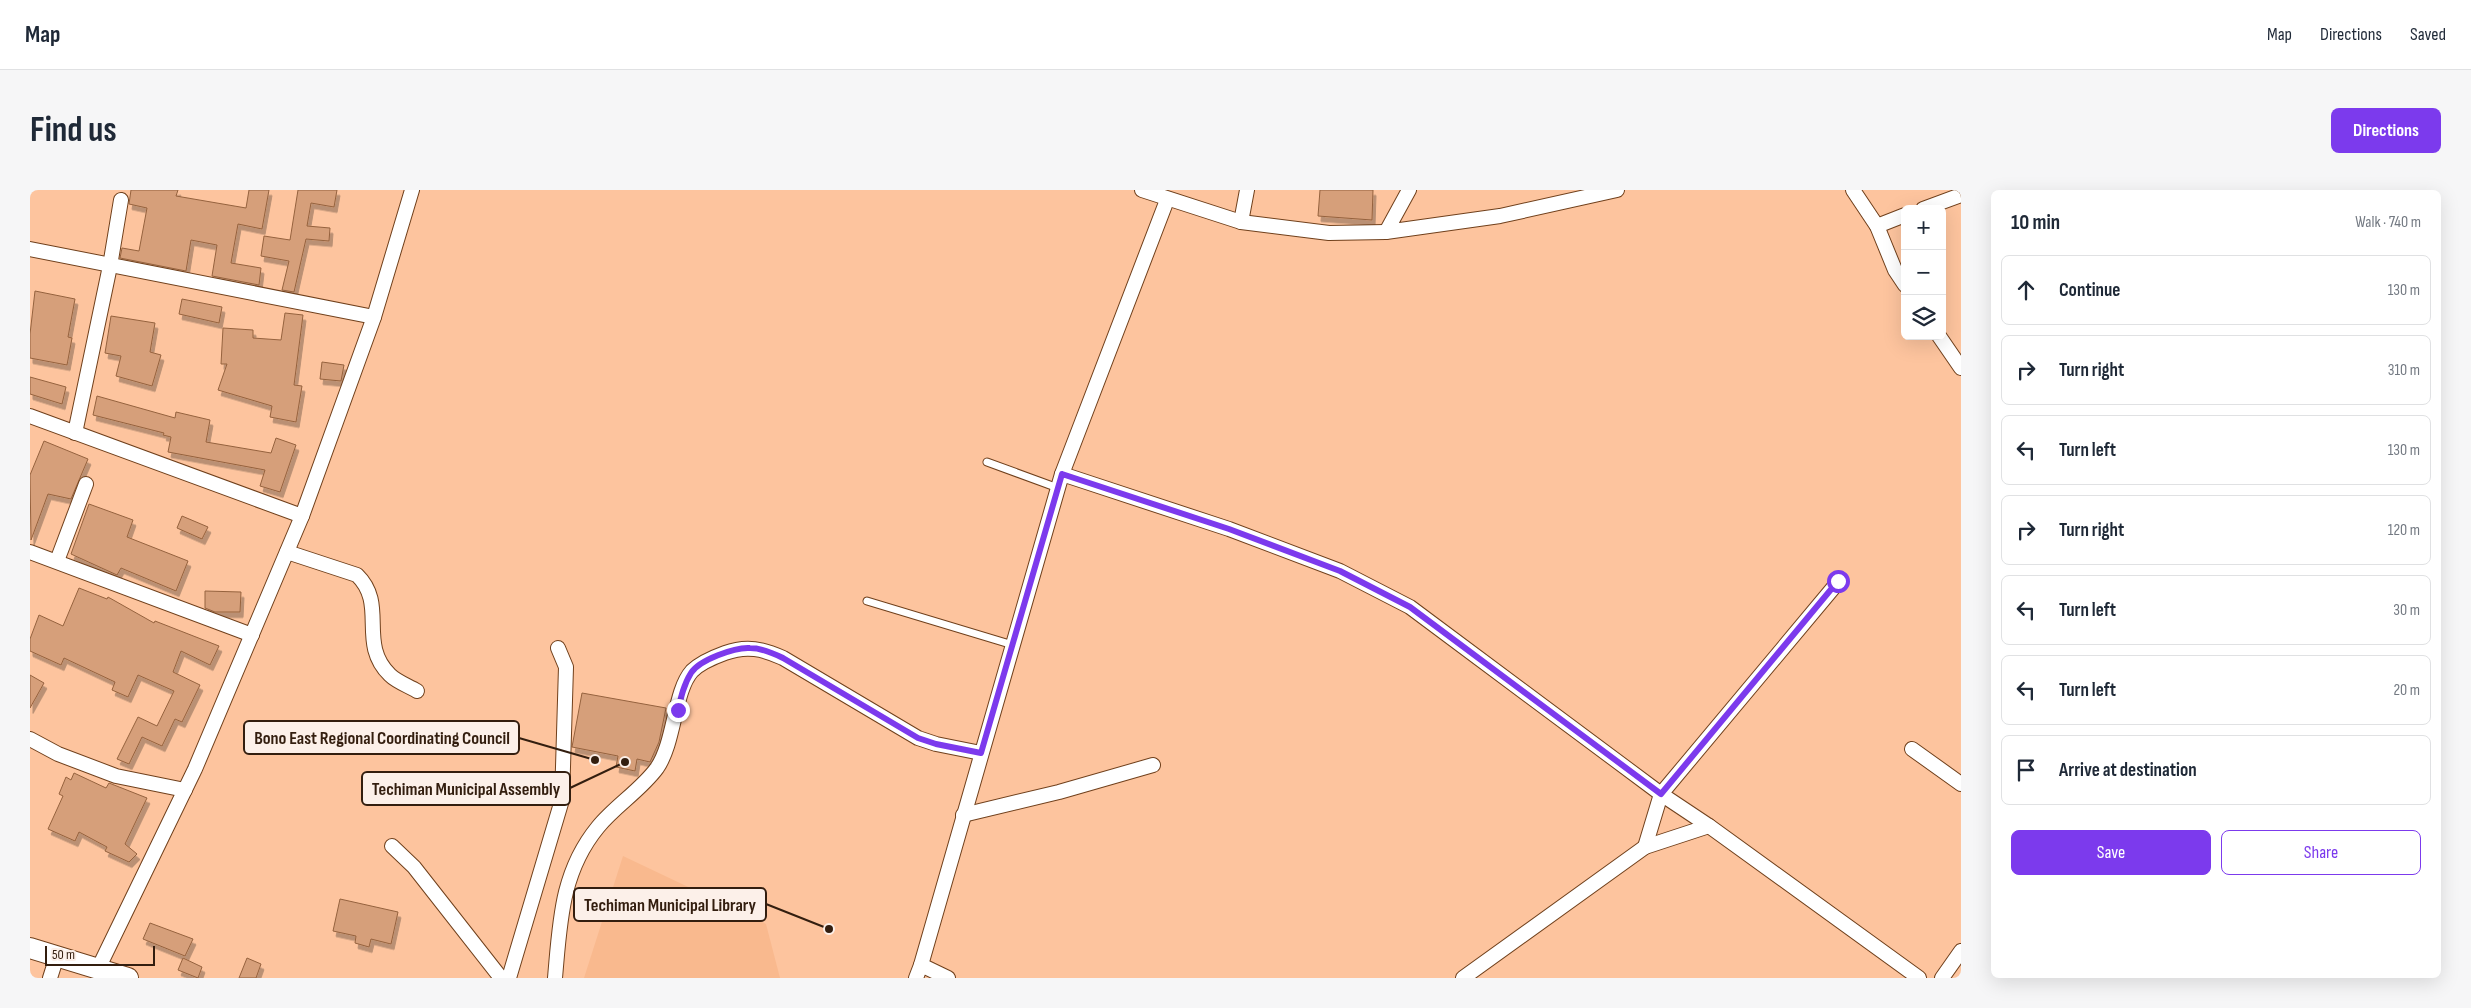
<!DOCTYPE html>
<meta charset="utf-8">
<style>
body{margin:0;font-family:"Sofia Sans Condensed",sans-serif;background:#f6f6f7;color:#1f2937}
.controls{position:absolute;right:15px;top:15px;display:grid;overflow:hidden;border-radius:8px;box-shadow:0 5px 20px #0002}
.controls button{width:45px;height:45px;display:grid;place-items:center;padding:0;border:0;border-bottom:1px solid #e0e1e3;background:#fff;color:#1f2937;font:25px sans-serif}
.scale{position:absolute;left:15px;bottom:12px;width:110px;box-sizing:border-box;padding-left:5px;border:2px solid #331e0f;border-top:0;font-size:14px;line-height:18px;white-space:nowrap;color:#331e0f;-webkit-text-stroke:4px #fcf0e9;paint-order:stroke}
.stop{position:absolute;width:15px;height:15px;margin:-11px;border:4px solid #7c3aed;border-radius:50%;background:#fff}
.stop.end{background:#7c3aed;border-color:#fff;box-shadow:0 1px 5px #0008}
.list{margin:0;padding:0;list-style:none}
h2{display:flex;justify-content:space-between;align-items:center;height:65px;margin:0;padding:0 20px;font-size:21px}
h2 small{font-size:16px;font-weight:400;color:#747a83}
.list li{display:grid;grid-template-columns:32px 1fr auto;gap:15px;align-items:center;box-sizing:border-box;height:70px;margin:0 10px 10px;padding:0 10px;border:1px solid #e0e1e3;border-radius:8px}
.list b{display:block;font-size:19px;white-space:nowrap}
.list em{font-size:16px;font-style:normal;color:#747a83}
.actions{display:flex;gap:10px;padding:15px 20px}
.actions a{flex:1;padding:11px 0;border:1px solid #7c3aed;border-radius:8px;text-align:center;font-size:18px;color:#7c3aed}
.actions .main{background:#7c3aed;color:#fff}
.icon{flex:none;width:28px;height:28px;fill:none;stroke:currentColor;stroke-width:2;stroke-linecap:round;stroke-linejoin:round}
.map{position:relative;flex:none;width:1931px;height:788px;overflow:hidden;border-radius:8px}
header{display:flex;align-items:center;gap:30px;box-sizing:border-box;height:70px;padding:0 25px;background:#fff;border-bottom:1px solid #e0e1e3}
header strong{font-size:24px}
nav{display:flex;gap:28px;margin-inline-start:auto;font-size:18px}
.intro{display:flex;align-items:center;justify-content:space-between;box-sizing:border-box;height:120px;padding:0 30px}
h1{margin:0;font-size:35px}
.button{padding:12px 22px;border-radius:8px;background:#7c3aed;color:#fff;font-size:18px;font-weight:700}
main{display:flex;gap:30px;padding:0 30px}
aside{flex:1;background:#fff;border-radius:8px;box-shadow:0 5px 20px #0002}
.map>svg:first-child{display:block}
.built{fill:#f9b98e}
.building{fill:#d69f7a;stroke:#95623e;filter:url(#shadow)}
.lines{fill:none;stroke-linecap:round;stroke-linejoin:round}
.service-casing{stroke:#70401c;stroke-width:9}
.minor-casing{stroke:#70401c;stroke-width:16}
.secondary-casing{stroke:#70401c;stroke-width:22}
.service{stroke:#fff;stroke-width:7}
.minor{stroke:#fff;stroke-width:14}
.secondary{stroke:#fff;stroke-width:20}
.route{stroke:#7c3aed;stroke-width:6}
.leader{fill:none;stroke:#331e0f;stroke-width:2}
.callout-dot{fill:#331e0f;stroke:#fcf0e9;stroke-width:2}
.callout{fill:#fcf0e9;stroke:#331e0f;stroke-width:2}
.callout-label{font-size:18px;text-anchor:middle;font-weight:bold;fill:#331e0f}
</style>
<header>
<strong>Map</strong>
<nav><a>Map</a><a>Directions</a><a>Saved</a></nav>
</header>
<div class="intro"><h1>Find us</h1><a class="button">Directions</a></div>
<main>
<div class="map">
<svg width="1931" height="788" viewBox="0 0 1931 788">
<defs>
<filter id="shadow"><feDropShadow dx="3" dy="5.5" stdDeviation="0" flood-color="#0004"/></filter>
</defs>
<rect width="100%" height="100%" fill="#fdc49e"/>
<path class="built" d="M 593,666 L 736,734 L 750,788 L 554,788 Z"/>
<g class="building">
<path d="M 101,0 L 148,0 L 146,6 L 216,18 L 219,0 L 239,0 L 232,39 L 208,34 L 201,73 L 231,78 L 229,95 L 182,86 L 187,55 L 161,50 L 156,81 L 90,68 L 92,58 L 109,61 L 117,18 L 99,14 Z"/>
<path d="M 268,0 L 307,0 L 304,17 L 281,13 L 277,36 L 300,38 L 299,51 L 276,49 L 264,102 L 252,100 L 259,71 L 231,66 L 234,46 L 260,50 Z"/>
<path d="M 1290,0 L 1343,0 L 1342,30 L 1288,26 Z"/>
<path d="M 5,101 L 45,109 L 38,147 L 42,148 L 37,175 L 0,168 L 0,144 Z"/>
<path d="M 152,109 L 192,117 L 189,133 L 149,124 Z"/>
<path d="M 255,123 L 273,125 L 264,195 L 272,196 L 266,232 L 240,227 L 242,216 L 188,200 L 197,174 L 191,174 L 193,138 L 223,140 L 223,148 L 251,150 Z"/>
<path d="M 81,126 L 125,133 L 120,162 L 131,165 L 122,196 L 86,186 L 91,166 L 75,163 Z"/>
<path d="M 292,172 L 314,175 L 311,191 L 290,189 Z"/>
<path d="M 0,187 L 36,197 L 32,214 L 0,204 Z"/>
<path d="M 67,206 L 145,228 L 146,222 L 180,230 L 176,252 L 241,263 L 246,248 L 266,255 L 250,302 L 230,296 L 235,280 L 138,262 L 141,247 L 133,245 L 134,243 L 63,225 Z"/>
<path d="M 14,251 L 58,269 L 41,309 L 18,304 L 1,350 L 0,285 Z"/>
<path d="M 59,314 L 103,330 L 97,347 L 158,371 L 146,401 L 91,378 L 87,385 L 41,364 Z"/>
<path d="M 152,326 L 178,337 L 172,349 L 147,338 Z"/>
<path d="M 49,398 L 77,409 L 78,407 L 124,433 L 125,431 L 189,456 L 180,475 L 151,461 L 143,482 L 170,495 L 152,532 L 145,529 L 132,556 L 112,547 L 99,574 L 87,569 L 108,527 L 127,536 L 144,501 L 108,485 L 98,507 L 82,500 L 85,492 L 34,468 L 31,475 L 0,461 L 0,449 L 9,425 L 33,436 Z"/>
<path d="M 175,401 L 211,402 L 210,422 L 185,422 L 175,418 Z"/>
<path d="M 0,485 L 14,493 L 0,518 Z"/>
<path d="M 552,503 L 636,518 L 629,552 L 620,572 L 607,569 L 605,581 L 586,577 L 588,566 L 542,557 Z"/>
<path d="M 44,583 L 76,598 L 79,593 L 117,608 L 95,654 L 107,664 L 99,672 L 75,661 L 77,657 L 49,642 L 45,651 L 18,639 L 33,606 L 29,604 L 36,587 L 41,590 Z"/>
<path d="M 310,709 L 368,722 L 361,754 L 341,749 L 339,757 L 325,753 L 326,746 L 303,741 Z"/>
<path d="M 120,733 L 163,749 L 155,766 L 113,749 Z"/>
<path d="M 153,768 L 172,777 L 168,788 L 148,780 Z"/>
<path d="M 217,768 L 231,774 L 226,788 L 209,788 Z"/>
</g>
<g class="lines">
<defs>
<g id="service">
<path d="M 957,272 L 1028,298"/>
<path d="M 837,411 L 983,455"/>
</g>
<g id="minor">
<path d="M 1112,0 L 1211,32 L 1299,43 L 1356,42"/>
<path d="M 1379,0 L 1356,42 L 1470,26 L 1587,0"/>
<path d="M 1823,0 L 1847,36 L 1865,80 L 1875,95"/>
<path d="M 1893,19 L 1931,5"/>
<path d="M 1211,32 L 1217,0"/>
<path d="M 1847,36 L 1875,25"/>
<path d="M 0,59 L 344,127"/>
<path d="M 1909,146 L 1931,178"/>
<path d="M 0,226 L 272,326 L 344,127 L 382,0"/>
<path d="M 45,243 L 80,76 L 91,10"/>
<path d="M 1032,284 L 1137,10"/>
<path d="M 0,362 L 222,445"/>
<path d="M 257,362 L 327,385 C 358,415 327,453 360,485 C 367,492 379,496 387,501"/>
<path d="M 27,371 L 56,294"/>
<path d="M 0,549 L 28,564 L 86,586 L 155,600"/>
<path d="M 1882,559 L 1931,594"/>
<path d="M 933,625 L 1029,602 L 1123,575"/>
<path d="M 362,656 L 384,677 L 471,788"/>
<path d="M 1615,657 L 1631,604 L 1809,391"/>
<path d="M 891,775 L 1032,284 L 1199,339 L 1310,381 L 1380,417 L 1631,604 L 1679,636 L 1889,788"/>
<path d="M 68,779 L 165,579 L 272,326"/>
<path d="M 20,788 L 27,766"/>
<path d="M 479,788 L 532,610 L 536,477 L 528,458"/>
<path d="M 525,788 C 530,732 531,682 568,637 C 585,616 611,600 627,578 C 645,552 644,501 662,481 C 670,473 684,467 695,463 C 717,455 733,459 753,468 L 888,548 L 906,554 L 951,563"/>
<path d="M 886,788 L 891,775 L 918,788"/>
<path d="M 1433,788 L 1615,657 L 1679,636"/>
<path d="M 1912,788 L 1931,761"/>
</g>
<path id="secondary" d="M 0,758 L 98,788"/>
</defs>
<use href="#service" class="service-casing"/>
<use href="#minor" class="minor-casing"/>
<use href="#secondary" class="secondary-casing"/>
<use href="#service" class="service"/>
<use href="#minor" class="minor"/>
<use href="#secondary" class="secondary"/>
</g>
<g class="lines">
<path class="route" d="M 648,520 C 651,507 654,494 661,483 C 669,470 705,457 720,458 C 732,458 743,463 753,468 L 888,548 L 906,554 L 951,563 L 1032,284 L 1199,339 L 1310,381 L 1380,417 L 1631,604 L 1808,391"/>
</g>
<path class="leader" d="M565 570L489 548M595 572L540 598M799 739L736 714"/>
<g class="callout-dot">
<circle cx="565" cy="570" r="5"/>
<circle cx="595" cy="572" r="5"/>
<circle cx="799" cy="739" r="5"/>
</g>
<g class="callout">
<rect x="214" y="531" width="275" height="33" rx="5"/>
<rect x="332" y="582" width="208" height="33" rx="5"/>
<rect x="544" y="698" width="192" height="33" rx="5"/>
</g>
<g class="callout-label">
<text x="352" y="554">Bono East Regional Coordinating Council</text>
<text x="436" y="605">Techiman Municipal Assembly</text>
<text x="640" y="721">Techiman Municipal Library</text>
</g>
</svg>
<div class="controls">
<button>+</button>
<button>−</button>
<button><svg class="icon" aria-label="layers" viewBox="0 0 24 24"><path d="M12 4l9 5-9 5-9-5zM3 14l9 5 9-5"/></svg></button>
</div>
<div class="scale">50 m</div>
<div class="stop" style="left:1808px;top:391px"></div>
<div class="stop end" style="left:648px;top:520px"></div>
</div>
<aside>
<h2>10 min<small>Walk · 740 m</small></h2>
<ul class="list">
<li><svg class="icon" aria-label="ahead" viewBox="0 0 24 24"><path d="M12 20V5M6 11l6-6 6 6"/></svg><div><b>Continue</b></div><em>130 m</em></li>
<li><svg class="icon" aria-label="right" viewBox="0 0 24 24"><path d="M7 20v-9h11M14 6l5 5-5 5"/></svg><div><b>Turn right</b></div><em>310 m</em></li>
<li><svg class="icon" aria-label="left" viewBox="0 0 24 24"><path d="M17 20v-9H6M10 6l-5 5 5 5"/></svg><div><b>Turn left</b></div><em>130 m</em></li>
<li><svg class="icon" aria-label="right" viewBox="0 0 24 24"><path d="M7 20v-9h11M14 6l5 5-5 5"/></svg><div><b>Turn right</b></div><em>120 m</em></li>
<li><svg class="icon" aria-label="left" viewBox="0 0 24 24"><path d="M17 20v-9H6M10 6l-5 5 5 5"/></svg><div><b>Turn left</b></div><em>30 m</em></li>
<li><svg class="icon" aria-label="left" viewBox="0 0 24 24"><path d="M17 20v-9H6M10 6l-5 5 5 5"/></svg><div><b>Turn left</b></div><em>20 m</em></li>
<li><svg class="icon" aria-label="arrive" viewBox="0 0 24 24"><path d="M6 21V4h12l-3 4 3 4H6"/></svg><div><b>Arrive at destination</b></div></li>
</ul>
<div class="actions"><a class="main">Save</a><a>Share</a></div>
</aside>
</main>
